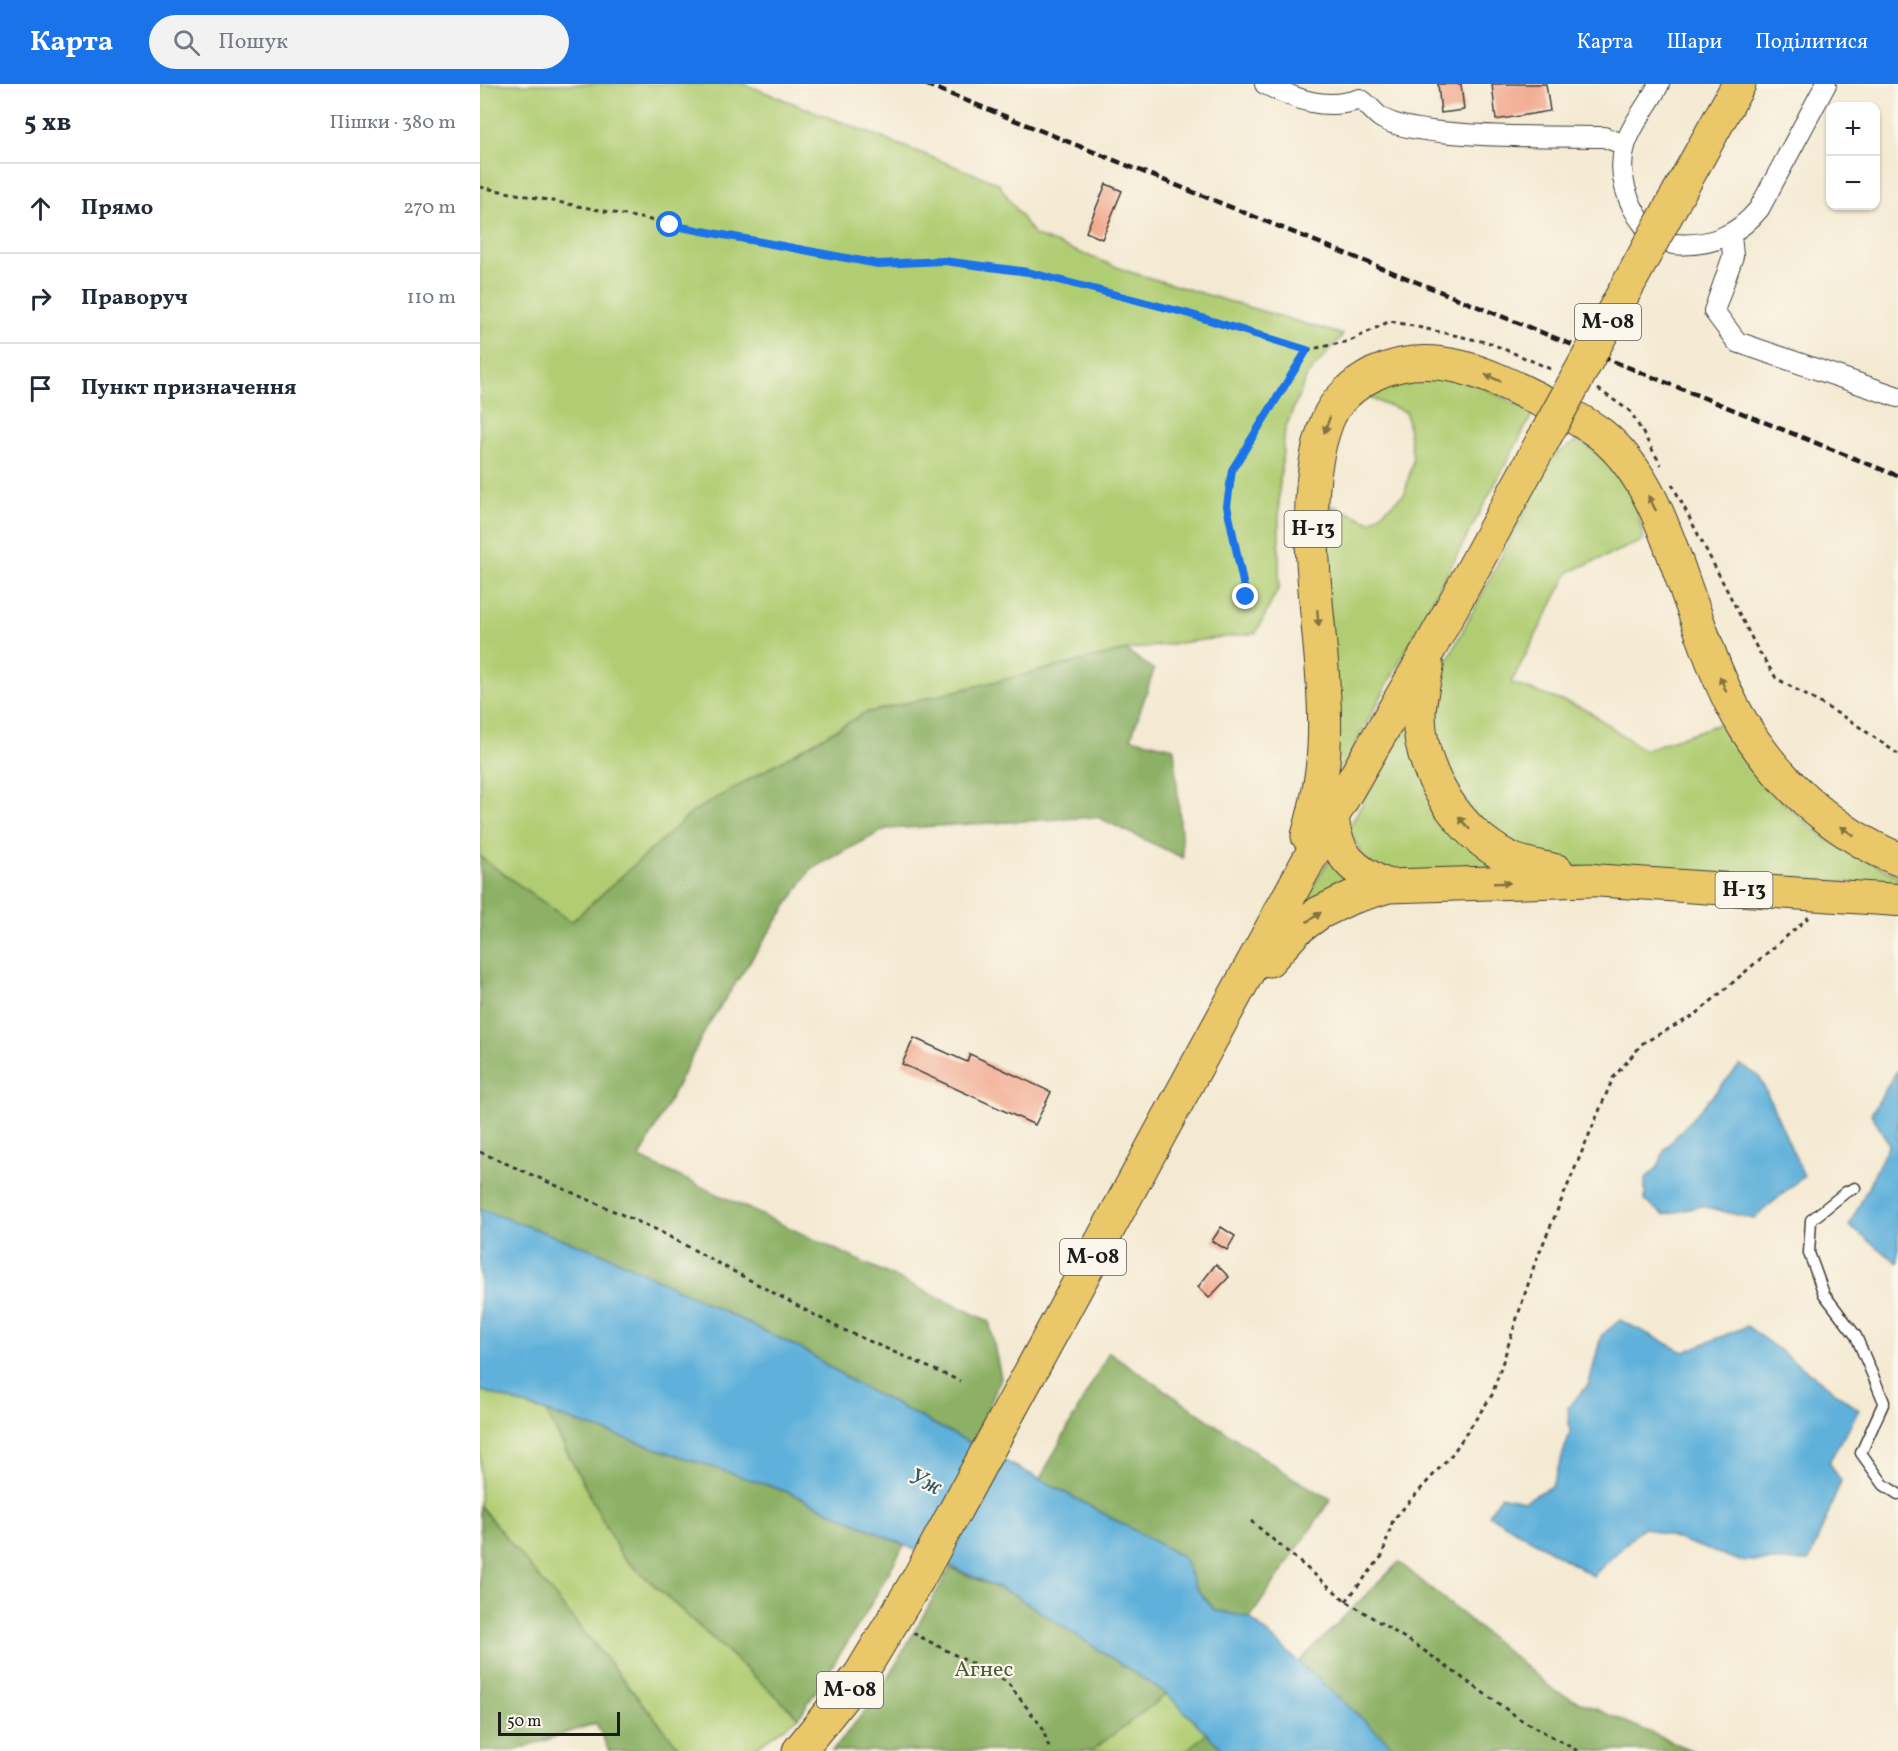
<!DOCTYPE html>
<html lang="uk">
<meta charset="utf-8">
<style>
body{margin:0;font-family:Vollkorn,serif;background:#f2f2f3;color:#1f2937}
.controls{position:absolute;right:18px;top:18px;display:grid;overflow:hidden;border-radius:12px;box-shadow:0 2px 4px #0004}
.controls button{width:54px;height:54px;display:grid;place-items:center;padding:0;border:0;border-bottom:2px solid #e0e1e3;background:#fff;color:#1f2937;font:30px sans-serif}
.scale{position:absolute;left:18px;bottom:15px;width:122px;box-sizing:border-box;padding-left:6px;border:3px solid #1c1c1c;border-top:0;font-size:16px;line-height:21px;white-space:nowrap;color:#1c1c1c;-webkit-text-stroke:4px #fbf7ec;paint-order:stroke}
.stop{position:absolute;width:18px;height:18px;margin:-14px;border:4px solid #1a73e8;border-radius:50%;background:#fff}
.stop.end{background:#1a73e8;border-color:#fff;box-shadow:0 2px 6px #0008}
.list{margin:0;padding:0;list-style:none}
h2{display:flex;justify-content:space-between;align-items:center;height:78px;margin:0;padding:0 24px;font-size:26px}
h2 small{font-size:20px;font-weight:400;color:#747a83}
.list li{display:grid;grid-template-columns:39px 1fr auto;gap:18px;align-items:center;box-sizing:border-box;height:90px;padding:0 24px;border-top:2px solid #e0e1e3}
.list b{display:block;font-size:22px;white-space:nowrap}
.list em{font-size:20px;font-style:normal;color:#747a83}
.icon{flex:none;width:33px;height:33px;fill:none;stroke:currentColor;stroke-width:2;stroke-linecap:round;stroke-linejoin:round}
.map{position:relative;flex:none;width:1418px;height:1667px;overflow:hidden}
header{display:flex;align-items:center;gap:36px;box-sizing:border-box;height:84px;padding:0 30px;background:#1a73e8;color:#fff}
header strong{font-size:28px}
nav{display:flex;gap:33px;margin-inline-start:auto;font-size:21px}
.search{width:420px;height:54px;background:#f2f2f3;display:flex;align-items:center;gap:15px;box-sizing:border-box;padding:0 21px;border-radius:33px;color:#747a83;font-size:22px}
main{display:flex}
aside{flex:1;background:#fff}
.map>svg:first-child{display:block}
.green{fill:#b1cd73;stroke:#667448;stroke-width:1.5}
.forest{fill:#8cb065;stroke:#546640;stroke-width:1.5}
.water{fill:#5fb0da;stroke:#3e667b;stroke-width:1.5}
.building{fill:#f2ab91}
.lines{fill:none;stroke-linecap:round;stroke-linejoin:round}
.lane-casing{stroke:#3c3b37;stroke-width:13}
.street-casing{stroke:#3c3b37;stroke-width:22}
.primary-casing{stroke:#3c3b37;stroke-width:34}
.highway-casing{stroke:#3c3b37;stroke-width:35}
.path{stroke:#3c3b37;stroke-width:3;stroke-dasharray:4.5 4.5;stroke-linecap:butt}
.lane{stroke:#fff;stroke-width:10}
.street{stroke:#fff;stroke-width:20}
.primary{stroke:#eac769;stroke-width:32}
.highway{stroke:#eac769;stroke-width:33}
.rail{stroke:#1c1c1c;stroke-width:4.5;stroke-dasharray:9 4.5;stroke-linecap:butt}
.highway-bridge-casing{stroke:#3c3b37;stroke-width:35;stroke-linecap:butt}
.highway-bridge{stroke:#eac769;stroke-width:33}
.oneway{fill:#837242}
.route{stroke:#1a73e8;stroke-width:8}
.labels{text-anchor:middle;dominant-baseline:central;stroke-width:4.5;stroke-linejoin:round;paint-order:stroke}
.shield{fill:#fbf7ec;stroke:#5f5e5a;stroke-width:1.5}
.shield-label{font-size:21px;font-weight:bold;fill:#1c1c1c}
.park-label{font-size:22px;fill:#505a3a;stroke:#fbf7ec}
.water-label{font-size:24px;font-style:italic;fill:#375768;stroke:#fbf7ec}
</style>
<header>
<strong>Карта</strong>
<div class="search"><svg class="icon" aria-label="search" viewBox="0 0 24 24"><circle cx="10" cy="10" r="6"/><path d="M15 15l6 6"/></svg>Пошук</div>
<nav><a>Карта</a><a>Шари</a><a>Поділитися</a></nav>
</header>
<main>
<aside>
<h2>5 хв<small>Пішки · 380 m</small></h2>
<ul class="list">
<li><svg class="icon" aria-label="ahead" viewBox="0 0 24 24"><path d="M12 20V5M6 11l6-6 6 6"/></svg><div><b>Прямо</b></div><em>270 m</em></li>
<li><svg class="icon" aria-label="right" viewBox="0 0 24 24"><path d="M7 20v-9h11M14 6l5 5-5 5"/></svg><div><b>Праворуч</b></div><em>110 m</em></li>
<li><svg class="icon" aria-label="arrive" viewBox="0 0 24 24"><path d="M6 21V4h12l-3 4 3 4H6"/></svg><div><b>Пункт призначення</b></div></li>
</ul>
</aside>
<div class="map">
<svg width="1418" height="1667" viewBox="0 0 1418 1667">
<rect width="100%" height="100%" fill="#fbf7ec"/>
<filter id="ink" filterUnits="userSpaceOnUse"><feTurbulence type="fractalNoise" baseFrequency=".0167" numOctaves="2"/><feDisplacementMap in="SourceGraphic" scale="12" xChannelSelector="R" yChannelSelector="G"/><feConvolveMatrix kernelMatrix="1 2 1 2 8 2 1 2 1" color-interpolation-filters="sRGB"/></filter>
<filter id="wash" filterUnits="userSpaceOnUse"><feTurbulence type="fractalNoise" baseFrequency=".008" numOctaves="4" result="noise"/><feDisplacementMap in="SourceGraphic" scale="24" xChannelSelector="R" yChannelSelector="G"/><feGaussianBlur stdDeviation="1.35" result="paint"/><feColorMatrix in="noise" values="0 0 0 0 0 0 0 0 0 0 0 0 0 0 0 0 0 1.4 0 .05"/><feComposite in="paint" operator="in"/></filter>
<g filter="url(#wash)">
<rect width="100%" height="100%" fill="#f4ead3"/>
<g class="green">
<path d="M 0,0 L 264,0 L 518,99 L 554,151 L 650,188 L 863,251 L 827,292 L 805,345 L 799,408 L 799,503 L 776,549 L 646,566 L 385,629 L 214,727 L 91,838 L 0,773 Z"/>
<path d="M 950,288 L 1001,302 L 1053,329 L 857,695 L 843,418 L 891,438 L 925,409 L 933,375 L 926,328 L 881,311 Z"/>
<path d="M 1099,356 L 1130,380 L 1153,408 L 1164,456 L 1089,488 L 1031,599 L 1105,625 L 1164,666 L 1245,638 L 1304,720 L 1348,756 L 1418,792 L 1418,801 L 1107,784 L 1054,775 L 992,736 L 951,661 L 955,600 L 1074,371 Z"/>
<path d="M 929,637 L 1032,782 L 919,791 L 887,780 L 868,745 Z"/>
<path d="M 854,767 L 876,796 L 812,838 Z"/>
<path d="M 0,1306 L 66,1328 L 141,1471 L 319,1633 L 271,1667 L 202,1667 L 0,1422 Z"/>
<path d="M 687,1610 L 727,1649 L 706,1667 L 611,1667 Z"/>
</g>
<g class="forest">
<path d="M 646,566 L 674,586 L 651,654 L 694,664 L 703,774 L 617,733 L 406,745 L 331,785 L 228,941 L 160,1074 L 509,1237 L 521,1294 L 493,1360 L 378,1301 L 325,1267 L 127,1171 L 0,1125 L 0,773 L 91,838 L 214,727 L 385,629 Z"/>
<path d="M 629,1268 L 815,1395 L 851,1415 L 770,1534 L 735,1526 L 715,1502 L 703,1473 L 560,1395 Z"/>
<path d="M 66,1328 L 308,1408 L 424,1461 L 383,1534 L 319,1633 L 141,1471 Z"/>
<path d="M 0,1422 L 202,1667 L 129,1667 L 116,1639 L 34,1667 L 0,1667 Z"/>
<path d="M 919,1478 L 1075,1607 L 1213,1667 L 918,1667 L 819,1578 Z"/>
<path d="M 470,1484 L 536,1512 L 687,1610 L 611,1667 L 352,1667 L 399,1610 Z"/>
<path d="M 727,1649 L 744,1667 L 706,1667 Z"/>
</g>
<g class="water">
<path d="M 1260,981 L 1279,992 L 1324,1092 L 1273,1135 L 1222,1122 L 1184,1131 L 1165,1117 L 1165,1095 L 1178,1083 L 1185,1065 Z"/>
<path d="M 1418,985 L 1418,1179 L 1369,1142 L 1409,1060 L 1391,1030 Z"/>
<path d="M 0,1125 L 127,1171 L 325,1267 L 378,1301 L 560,1395 L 703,1473 L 715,1502 L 734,1526 L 770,1534 L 918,1667 L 744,1667 L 687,1610 L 536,1512 L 308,1408 L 0,1306 Z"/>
<path d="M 1140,1236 L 1204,1268 L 1267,1242 L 1379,1326 L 1349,1378 L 1361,1397 L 1329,1477 L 1260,1477 L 1163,1443 L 1113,1492 L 1009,1431 L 1020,1412 L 1045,1417 L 1072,1402 L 1090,1349 L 1088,1323 L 1109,1300 L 1121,1252 Z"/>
</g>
<g id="blocks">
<g class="building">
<path d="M 958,0 L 981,0 L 984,26 L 961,29 Z"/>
<path d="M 1012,0 L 1066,0 L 1070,27 L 1016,36 Z"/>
<path d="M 626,100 L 642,107 L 622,155 L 606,148 Z"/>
<path d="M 434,954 L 487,978 L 490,970 L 571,1008 L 555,1041 L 422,980 Z"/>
<path d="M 741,1143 L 755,1152 L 747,1166 L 732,1157 Z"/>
<path d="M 736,1180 L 749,1193 L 729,1214 L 718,1203 Z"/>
</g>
</g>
</g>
<g filter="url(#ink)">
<use href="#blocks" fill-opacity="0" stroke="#3c3b37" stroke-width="1.5"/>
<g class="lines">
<defs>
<path id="lane" d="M 1375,1104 L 1366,1108 L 1331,1136 L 1329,1169 L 1344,1210 L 1376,1252 L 1404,1318 L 1381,1369 L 1404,1401 L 1418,1410"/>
<g id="street">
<path d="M 785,0 C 817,16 845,27 880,15 C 888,20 893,28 900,33 C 931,56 1081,52 1124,53 L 1145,61"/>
<path d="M 1164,141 C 1147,120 1137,89 1145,62 C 1151,41 1169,20 1179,0"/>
<path d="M 1251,151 L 1253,172 L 1234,227 L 1257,258 L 1418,313"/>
<path d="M 1193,160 C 1228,163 1256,153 1279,125 L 1346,0"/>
</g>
<path id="primary" d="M 1111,796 L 1418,816"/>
<g id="highway">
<path d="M 1194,117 L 1259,0"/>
<path d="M 1097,335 C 1105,340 1115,345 1123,352 C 1172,393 1190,462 1211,519 C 1225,557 1238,597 1258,632 C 1293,694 1352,748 1418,775"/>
<path d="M 947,583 C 943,600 939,616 939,633 C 941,691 978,748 1029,774 C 1043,781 1062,783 1077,787"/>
<path d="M 852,733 C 856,772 873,787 908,802"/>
<path d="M 828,752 C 836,723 843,693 844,663 C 850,564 811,430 847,337 C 855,316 875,300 894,290 C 954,261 1012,292 1066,319"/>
<path d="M 789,876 L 817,845 L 839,829 L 870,814 L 908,802 L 1111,796"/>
<path d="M 319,1667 L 380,1591 L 438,1495 L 852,733 L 951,562 L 1062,358"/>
</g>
</defs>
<use href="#lane" class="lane-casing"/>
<use href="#street" class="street-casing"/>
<use href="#primary" class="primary-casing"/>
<use href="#highway" class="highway-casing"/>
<g class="path">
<path d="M 0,103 L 398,180 L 464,177 L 548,188 L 706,229 L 827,266 L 870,257 L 910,237 L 1010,259 L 1073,286"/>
<path d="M 1118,305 L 1151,328 L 1181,381"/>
<path d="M 1192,400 L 1278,566 L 1296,594 L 1371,637 L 1418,670"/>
<path d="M 766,513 L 747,422 L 752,386 L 827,266"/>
<path d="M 0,1068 L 177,1146 L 355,1242 L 480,1297"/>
<path d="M 771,1437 L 866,1517 L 939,1563 L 1040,1635 L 1098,1667"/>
<path d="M 866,1517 L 902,1472 L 913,1436 L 973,1369 L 1012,1311 L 1055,1179 L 1133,994 L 1163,959 L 1215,931 L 1329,833"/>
<path d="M 433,1549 L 527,1598 L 562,1643 L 570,1667"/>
</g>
<use href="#lane" class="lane"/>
<use href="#street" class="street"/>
<use href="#primary" class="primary"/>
<use href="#highway" class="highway"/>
<path class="rail" d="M 445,0 L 1418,392"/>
<defs>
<path id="highway-bridge" d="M 1062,358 L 1194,117"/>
</defs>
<use href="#highway-bridge" class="highway-bridge-casing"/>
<use href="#highway-bridge" class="highway-bridge"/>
</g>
<defs><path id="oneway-solid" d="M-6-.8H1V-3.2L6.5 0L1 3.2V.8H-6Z" transform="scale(1.5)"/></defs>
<g class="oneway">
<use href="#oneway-solid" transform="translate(1013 294) rotate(-156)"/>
<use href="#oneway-solid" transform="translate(847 341) rotate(110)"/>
<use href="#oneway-solid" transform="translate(1172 419) rotate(-117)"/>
<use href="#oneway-solid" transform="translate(838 534) rotate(85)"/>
<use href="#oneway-solid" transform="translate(1243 600) rotate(-113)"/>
<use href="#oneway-solid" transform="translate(984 739) rotate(-132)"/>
<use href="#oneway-solid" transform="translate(1367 747) rotate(-148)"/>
<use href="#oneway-solid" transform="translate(1022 799) rotate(-2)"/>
<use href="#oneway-solid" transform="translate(834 833) rotate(-33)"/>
</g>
</g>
<g class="lines" filter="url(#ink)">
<path class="route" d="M 190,141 L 398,180 L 464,177 L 548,188 L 706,229 L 827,266 L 752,386 L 747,422 L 766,513"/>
</g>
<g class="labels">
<g class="shield">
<rect x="1095" y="220" width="66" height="36" rx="4.5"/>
<rect x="804.5" y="427" width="57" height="36" rx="4.5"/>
<rect x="1235.5" y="788" width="57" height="36" rx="4.5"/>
<rect x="580" y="1155" width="66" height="36" rx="4.5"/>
<rect x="337" y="1588" width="66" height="36" rx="4.5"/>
</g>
<g class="shield-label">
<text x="1128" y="238">М-08</text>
<text x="833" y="445">Н-13</text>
<text x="1264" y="806">Н-13</text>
<text x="613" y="1173">М-08</text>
<text x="370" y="1606">М-08</text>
</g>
<g class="park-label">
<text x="504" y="1586">Агнес</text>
</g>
<g class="water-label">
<text transform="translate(445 1399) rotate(25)">Уж</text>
</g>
</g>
</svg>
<div class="controls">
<button>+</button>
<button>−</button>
</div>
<div class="scale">50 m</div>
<div class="stop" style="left:190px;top:141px"></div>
<div class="stop end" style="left:766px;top:513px"></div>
</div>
</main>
